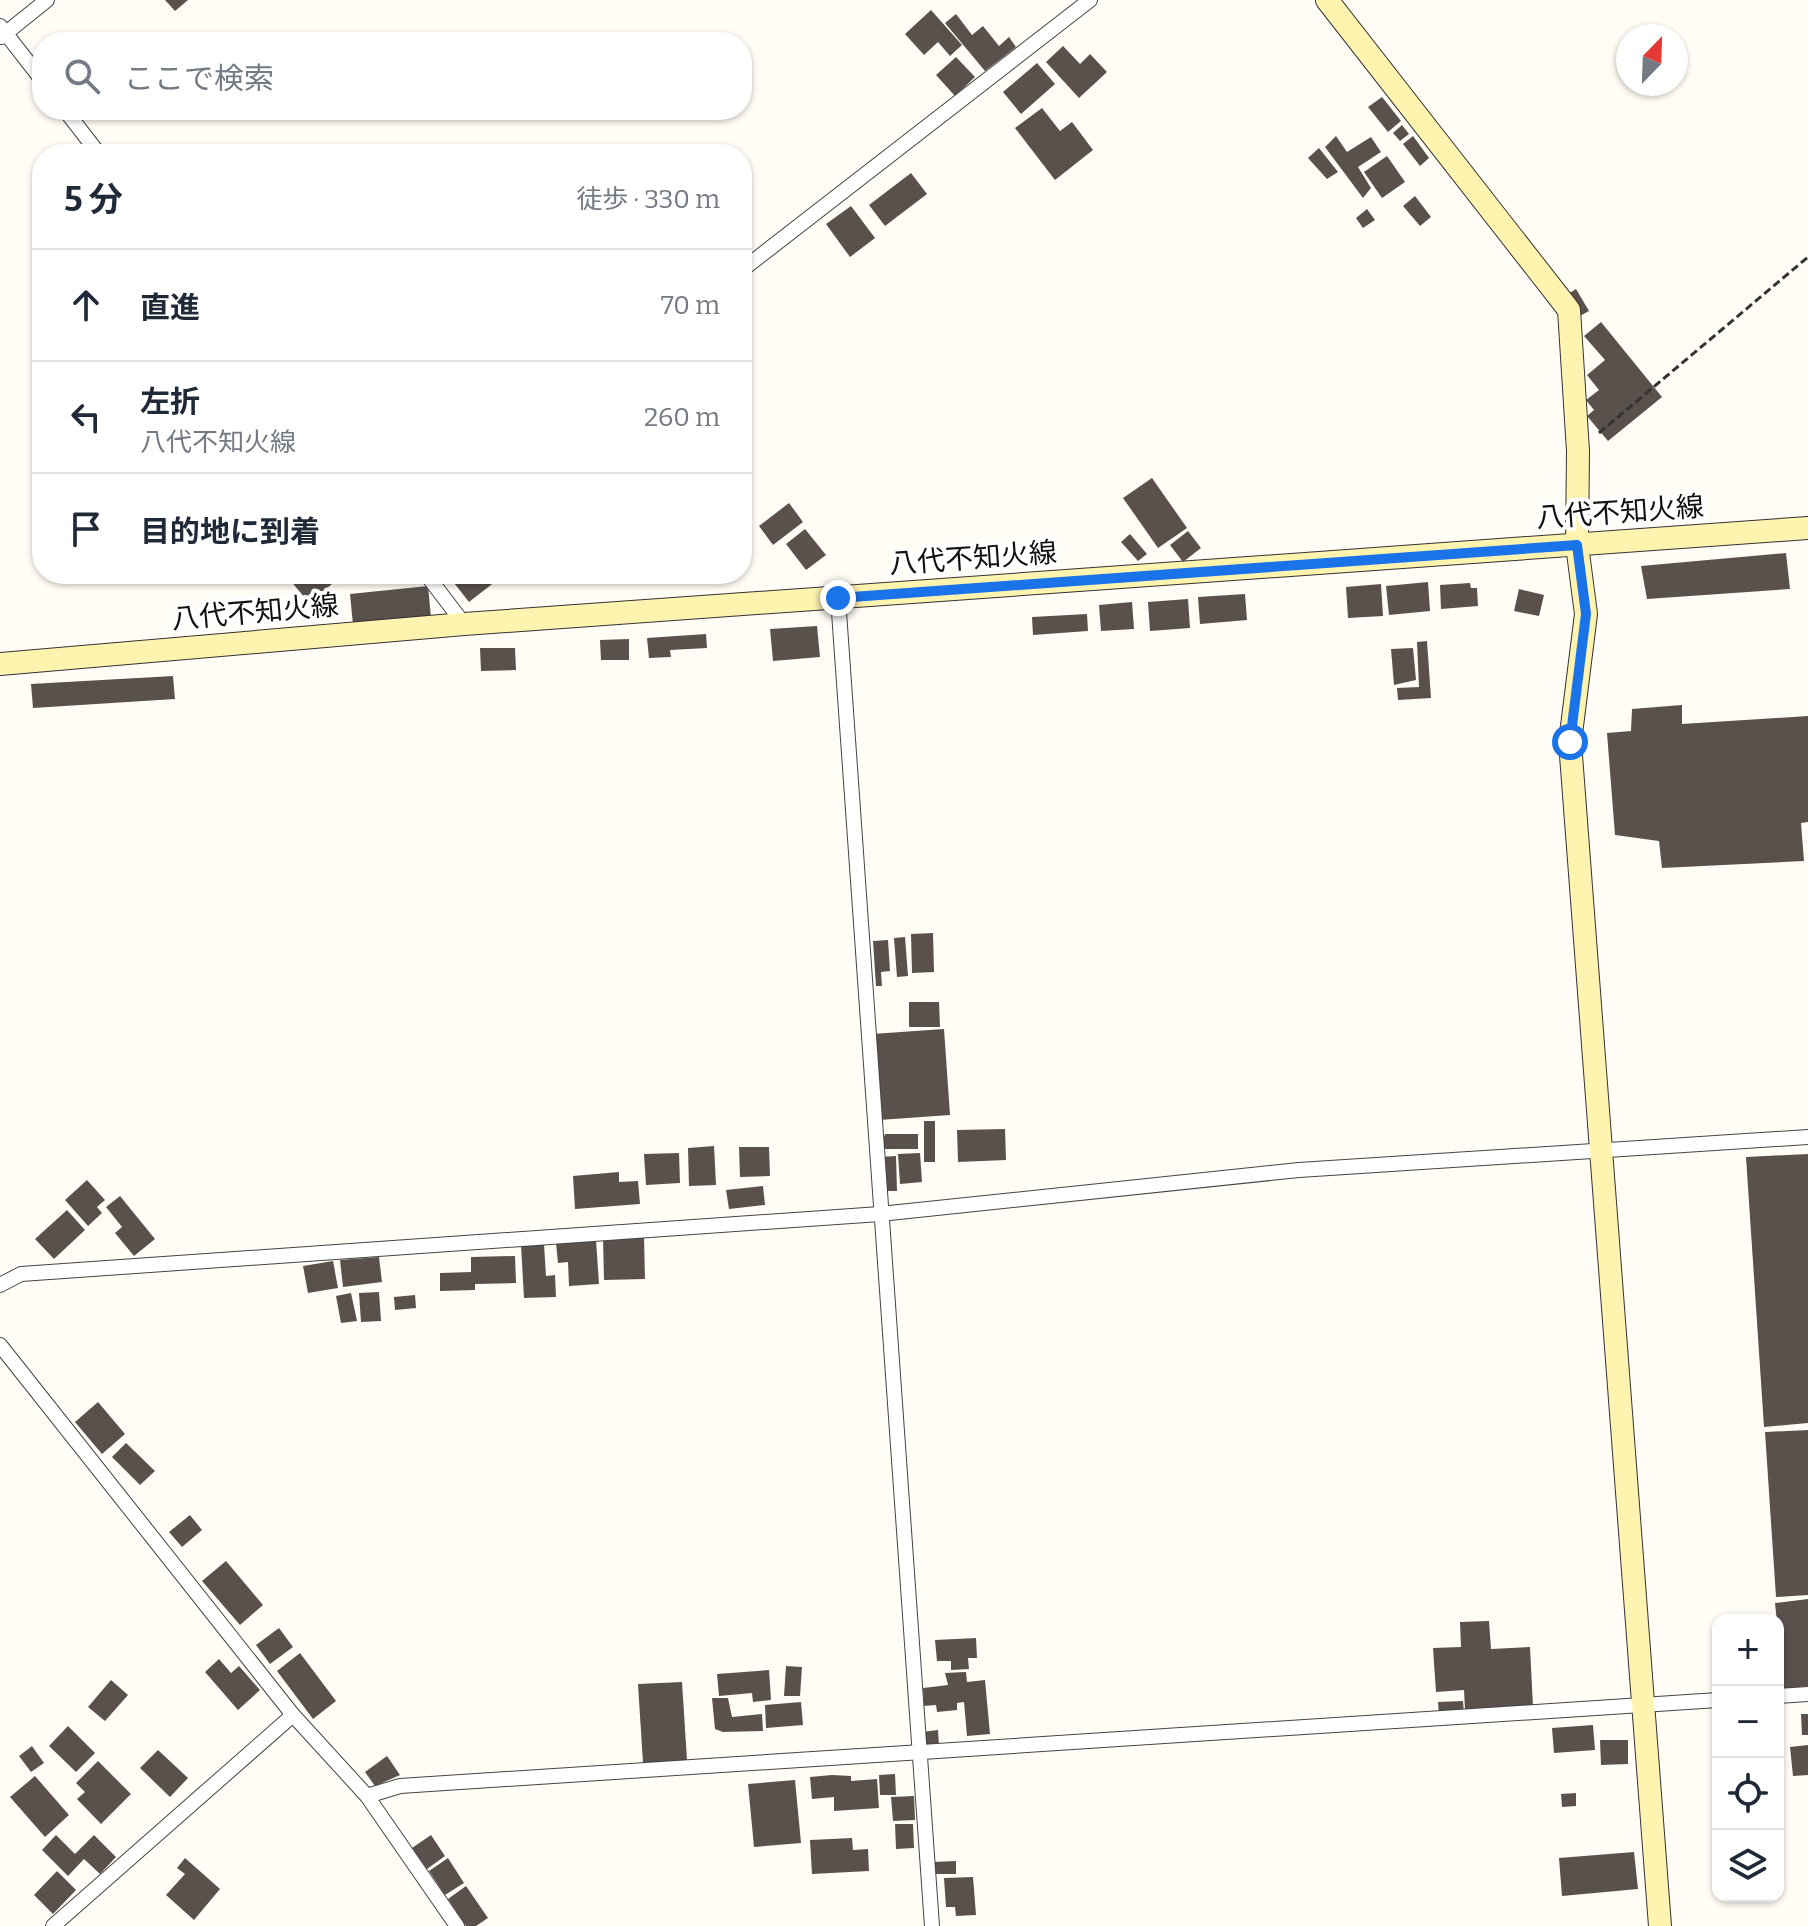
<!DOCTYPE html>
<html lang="ja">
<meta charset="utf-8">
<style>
body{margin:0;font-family:Bitter,"Noto Sans JP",serif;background:#f2f2f3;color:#1f2937}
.controls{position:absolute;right:24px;bottom:24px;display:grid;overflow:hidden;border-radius:16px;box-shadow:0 2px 6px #0004}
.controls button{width:72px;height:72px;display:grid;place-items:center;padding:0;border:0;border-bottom:2px solid #e0e1e3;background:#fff;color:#1f2937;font:40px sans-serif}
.compass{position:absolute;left:1616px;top:24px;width:72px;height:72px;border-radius:50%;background:#fff;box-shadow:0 2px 6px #0004;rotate:23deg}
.stop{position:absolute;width:24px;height:24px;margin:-18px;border:6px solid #1a73e8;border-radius:50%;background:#fff}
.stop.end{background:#1a73e8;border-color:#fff;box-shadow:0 2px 8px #0008}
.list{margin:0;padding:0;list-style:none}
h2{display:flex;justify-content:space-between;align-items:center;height:104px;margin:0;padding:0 32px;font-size:34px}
h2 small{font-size:26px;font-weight:400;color:#747a83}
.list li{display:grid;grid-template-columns:52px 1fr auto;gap:24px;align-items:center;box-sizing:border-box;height:112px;padding:0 32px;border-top:2px solid #e0e1e3}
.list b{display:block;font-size:30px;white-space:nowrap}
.list p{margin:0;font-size:26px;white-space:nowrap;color:#747a83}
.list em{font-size:26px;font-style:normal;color:#747a83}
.icon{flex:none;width:44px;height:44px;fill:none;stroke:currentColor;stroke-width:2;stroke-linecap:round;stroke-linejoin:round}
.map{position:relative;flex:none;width:1808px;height:1926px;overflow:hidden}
.search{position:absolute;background:#fff;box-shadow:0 2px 6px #0004;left:32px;top:32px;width:720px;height:88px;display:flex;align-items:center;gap:20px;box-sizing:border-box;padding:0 28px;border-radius:32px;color:#747a83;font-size:30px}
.panel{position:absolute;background:#fff;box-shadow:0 2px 6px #0004;left:32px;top:144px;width:720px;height:440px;border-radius:32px}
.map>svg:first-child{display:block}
.building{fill:#5a514d}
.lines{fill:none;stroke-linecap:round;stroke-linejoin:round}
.street-casing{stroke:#444;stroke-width:16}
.secondary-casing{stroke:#333;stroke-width:24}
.path{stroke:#333;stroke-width:3;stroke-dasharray:8 4;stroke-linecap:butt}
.street{stroke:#fff;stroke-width:14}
.secondary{stroke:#fff3b0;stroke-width:22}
.route{stroke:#1a73e8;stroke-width:10}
.labels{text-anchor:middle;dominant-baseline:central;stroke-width:8;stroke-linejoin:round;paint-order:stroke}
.street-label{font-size:28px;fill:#111;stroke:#fff}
</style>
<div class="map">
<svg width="1808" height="1926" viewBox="0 0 1808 1926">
<rect width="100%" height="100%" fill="#fffdf5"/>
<g class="building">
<path d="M 165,0 L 188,0 L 175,11 Z"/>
<path d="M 931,10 L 962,45 L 950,56 L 938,42 L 924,55 L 905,34 Z"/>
<path d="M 956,14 L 972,35 L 983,26 L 999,46 L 1009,37 L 1016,47 L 985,71 L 945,23 Z"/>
<path d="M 1063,46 L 1080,64 L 1090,54 L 1107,72 L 1079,98 L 1046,62 Z"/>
<path d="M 956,57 L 975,77 L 955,96 L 936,75 Z"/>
<path d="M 1037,63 L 1055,84 L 1021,114 L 1003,92 Z"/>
<path d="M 1382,97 L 1401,121 L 1388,132 L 1368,107 Z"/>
<path d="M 1042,108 L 1060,131 L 1072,122 L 1093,150 L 1055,180 L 1015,128 Z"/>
<path d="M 1402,125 L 1409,134 L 1400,141 L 1393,133 Z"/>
<path d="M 1336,136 L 1347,152 L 1371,137 L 1381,152 L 1358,167 L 1371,188 L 1363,198 L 1325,147 Z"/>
<path d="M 1413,136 L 1429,158 L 1420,166 L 1403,144 Z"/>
<path d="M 1319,148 L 1338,172 L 1327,179 L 1308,158 Z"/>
<path d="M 1387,156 L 1405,182 L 1382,198 L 1364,172 Z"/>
<path d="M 911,173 L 927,194 L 885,226 L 869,205 Z"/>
<path d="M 1415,196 L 1431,217 L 1420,226 L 1403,206 Z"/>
<path d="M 851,206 L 875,238 L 850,257 L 826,224 Z"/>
<path d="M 1367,209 L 1375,220 L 1363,228 L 1356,218 Z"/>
<path d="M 1576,289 L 1589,311 L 1578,317 L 1565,296 Z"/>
<path d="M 1601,322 L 1662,397 L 1608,441 L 1587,416 L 1594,410 L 1586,400 L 1599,390 L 1587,375 L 1605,360 L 1584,336 Z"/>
<path d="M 1152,478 L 1187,528 L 1158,548 L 1123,498 Z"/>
<path d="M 789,503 L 803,522 L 773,545 L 759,526 Z"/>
<path d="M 805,529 L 826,555 L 806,570 L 786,544 Z"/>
<path d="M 1188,531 L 1201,548 L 1183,562 L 1170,545 Z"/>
<path d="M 1130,534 L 1147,554 L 1138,561 L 1121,542 Z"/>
<path d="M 1786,553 L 1790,589 L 1647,599 L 1641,566 Z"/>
<path d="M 285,574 L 344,574 L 309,603 Z"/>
<path d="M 447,574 L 505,574 L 469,602 Z"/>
<path d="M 1428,582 L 1430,611 L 1389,615 L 1386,586 Z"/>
<path d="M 1470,583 L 1471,588 L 1477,588 L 1478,606 L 1441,609 L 1440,585 Z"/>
<path d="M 1381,584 L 1383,616 L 1348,618 L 1346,587 Z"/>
<path d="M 428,586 L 431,618 L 353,625 L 350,594 Z"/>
<path d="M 1519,589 L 1544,595 L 1539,616 L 1514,611 Z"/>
<path d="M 1245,594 L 1247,620 L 1200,624 L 1198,597 Z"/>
<path d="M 1188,599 L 1190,628 L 1150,631 L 1148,602 Z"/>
<path d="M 1132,602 L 1134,629 L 1101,631 L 1099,605 Z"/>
<path d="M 1087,614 L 1088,631 L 1033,635 L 1032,617 Z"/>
<path d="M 817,626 L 820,657 L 773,661 L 770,629 Z"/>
<path d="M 706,634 L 707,648 L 670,650 L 671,657 L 649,658 L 647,638 Z"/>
<path d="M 629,639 L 629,660 L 601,660 L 600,640 Z"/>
<path d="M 1427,641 L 1431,698 L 1398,700 L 1397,688 L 1419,687 L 1417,642 Z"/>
<path d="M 480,648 L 515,648 L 516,670 L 481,671 Z"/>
<path d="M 1413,648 L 1416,680 L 1394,685 L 1391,649 Z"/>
<path d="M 173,676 L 175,699 L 33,708 L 31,684 Z"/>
<path d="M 1682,705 L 1682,724 L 1808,716 L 1808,822 L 1801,823 L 1804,861 L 1662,868 L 1659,841 L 1615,835 L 1607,733 L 1631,731 L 1632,709 Z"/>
<path d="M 933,933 L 934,972 L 912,973 L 911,934 Z"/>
<path d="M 905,937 L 908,976 L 897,977 L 894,938 Z"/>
<path d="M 888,940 L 890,971 L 881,972 L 882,986 L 876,986 L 873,941 Z"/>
<path d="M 909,1002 L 939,1002 L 940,1027 L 909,1027 Z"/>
<path d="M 944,1029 L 950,1115 L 879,1120 L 872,1034 Z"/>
<rect x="924" y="1121" width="11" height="41"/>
<path d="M 1005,1129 L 1006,1160 L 958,1162 L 957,1130 Z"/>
<path d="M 885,1134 L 918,1134 L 918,1149 L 880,1149 Z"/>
<path d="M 714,1146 L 716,1185 L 689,1186 L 688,1148 Z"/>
<path d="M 739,1147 L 769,1147 L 770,1176 L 740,1177 Z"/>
<path d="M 679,1153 L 680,1183 L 646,1185 L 644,1154 Z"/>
<path d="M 920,1153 L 922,1182 L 900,1184 L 898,1154 Z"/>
<path d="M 1808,1154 L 1808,1423 L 1764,1427 L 1746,1157 Z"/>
<path d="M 896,1156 L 897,1191 L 880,1191 L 879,1157 Z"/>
<path d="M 619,1172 L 619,1182 L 638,1181 L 640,1204 L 575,1209 L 573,1176 Z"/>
<path d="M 87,1180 L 105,1200 L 97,1207 L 102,1213 L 88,1226 L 65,1200 Z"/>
<path d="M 763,1186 L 765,1205 L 729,1209 L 726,1190 Z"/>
<path d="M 120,1196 L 155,1239 L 134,1256 L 115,1233 L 122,1227 L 106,1207 Z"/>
<path d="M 67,1210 L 85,1230 L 54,1259 L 35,1239 Z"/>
<path d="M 644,1237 L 645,1279 L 604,1280 L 603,1238 Z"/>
<path d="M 596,1240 L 599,1284 L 569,1286 L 568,1262 L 558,1263 L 556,1243 Z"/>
<path d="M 544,1244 L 546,1276 L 555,1275 L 556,1297 L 524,1298 L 521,1245 Z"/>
<path d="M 515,1256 L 516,1283 L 475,1284 L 475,1290 L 440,1291 L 440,1273 L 471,1272 L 471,1257 Z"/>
<path d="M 379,1257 L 382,1282 L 343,1287 L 340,1260 Z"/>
<path d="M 333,1261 L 338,1288 L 308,1293 L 303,1266 Z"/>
<path d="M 379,1292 L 381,1321 L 361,1322 L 359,1293 Z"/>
<path d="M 351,1293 L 357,1321 L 341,1323 L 336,1296 Z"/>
<path d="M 415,1295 L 416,1308 L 395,1310 L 394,1297 Z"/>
<path d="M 98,1402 L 125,1434 L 102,1454 L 75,1422 Z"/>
<path d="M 1808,1430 L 1808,1595 L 1776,1597 L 1765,1432 Z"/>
<path d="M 126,1443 L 155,1471 L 140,1485 L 112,1457 Z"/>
<path d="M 190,1515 L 202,1530 L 182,1547 L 169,1532 Z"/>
<path d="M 226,1561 L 263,1605 L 240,1625 L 202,1581 Z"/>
<path d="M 1808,1599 L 1808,1686 L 1784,1689 L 1775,1603 Z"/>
<path d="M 1489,1621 L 1491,1649 L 1530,1647 L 1533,1707 L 1465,1710 L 1464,1690 L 1436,1692 L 1433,1648 L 1461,1647 L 1460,1622 Z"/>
<path d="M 279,1628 L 293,1647 L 270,1664 L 256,1645 Z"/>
<path d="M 976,1638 L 977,1658 L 968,1658 L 969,1669 L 951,1670 L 951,1661 L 937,1661 L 935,1640 Z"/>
<path d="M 300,1653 L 336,1701 L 313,1719 L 277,1671 Z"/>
<path d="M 219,1659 L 231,1673 L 239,1666 L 260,1690 L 238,1710 L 205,1672 Z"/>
<path d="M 786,1666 L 802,1667 L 800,1696 L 784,1696 Z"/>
<path d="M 769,1670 L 771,1700 L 753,1702 L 752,1693 L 719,1696 L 717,1674 Z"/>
<path d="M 966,1672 L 967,1682 L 985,1680 L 990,1734 L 967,1736 L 964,1702 L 957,1703 L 957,1710 L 937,1712 L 936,1705 L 924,1706 L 923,1688 L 948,1685 L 945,1673 Z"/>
<path d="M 111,1680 L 128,1695 L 105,1721 L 88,1707 Z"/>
<path d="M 682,1682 L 687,1760 L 643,1763 L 638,1684 Z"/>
<path d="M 712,1698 L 728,1698 L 732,1717 L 762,1714 L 763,1731 L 723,1732 L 715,1729 Z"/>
<path d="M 1463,1701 L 1464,1715 L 1439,1716 L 1438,1702 Z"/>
<path d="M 801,1702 L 803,1725 L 766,1728 L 765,1705 Z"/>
<path d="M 1801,1714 L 1808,1714 L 1808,1735 L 1802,1735 Z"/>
<path d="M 1593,1725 L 1595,1750 L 1554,1753 L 1552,1728 Z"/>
<path d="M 68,1726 L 95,1753 L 76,1772 L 49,1746 Z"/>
<path d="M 938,1730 L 939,1746 L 923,1747 L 922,1732 Z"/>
<path d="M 1600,1740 L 1628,1740 L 1628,1764 L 1601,1765 Z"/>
<path d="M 1808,1745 L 1808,1775 L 1793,1776 L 1790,1747 Z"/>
<path d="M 32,1746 L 44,1763 L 31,1772 L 19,1756 Z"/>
<path d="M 158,1750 L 188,1778 L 170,1797 L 140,1768 Z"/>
<path d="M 387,1756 L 400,1775 L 375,1786 L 365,1772 Z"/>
<path d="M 98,1761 L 131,1794 L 101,1824 L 77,1799 L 85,1792 L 76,1783 Z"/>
<path d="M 895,1774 L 896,1795 L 880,1795 L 879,1775 Z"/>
<path d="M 832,1775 L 851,1776 L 851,1781 L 877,1779 L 879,1808 L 834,1811 L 834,1797 L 812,1799 L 810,1777 Z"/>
<path d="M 35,1776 L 69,1815 L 45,1837 L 10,1797 Z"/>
<path d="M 795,1780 L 801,1843 L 754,1847 L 748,1784 Z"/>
<path d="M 1576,1793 L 1576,1806 L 1562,1807 L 1561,1794 Z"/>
<path d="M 914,1796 L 915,1820 L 893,1821 L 891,1797 Z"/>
<path d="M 895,1824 L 913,1824 L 914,1848 L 896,1849 Z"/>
<path d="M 56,1835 L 75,1854 L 94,1835 L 116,1857 L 100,1874 L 84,1859 L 68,1876 L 42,1850 Z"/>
<path d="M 431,1835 L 445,1856 L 427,1869 L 412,1848 Z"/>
<path d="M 852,1838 L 853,1850 L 868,1849 L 869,1871 L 812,1874 L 810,1840 Z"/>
<path d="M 1634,1852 L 1638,1889 L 1562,1896 L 1559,1858 Z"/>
<path d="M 185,1858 L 220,1889 L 194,1920 L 166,1895 L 185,1874 L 177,1868 Z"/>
<path d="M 448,1858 L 464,1883 L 445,1895 L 429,1871 Z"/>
<path d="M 956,1861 L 956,1874 L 933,1874 L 933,1862 Z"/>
<path d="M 57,1871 L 76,1890 L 53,1914 L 34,1895 Z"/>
<path d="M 973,1877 L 976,1915 L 956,1916 L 955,1907 L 946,1907 L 944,1878 Z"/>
<path d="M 466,1886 L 488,1918 L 476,1926 L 466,1926 L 448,1899 Z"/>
</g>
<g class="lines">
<defs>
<g id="street">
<path d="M 0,26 L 42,80"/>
<path d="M 1,37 L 47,0"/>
<path d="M 65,110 L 99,154"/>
<path d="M 742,270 L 1090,0"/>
<path d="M 426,574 L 464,624"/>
<path d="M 838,598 L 932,1926"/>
<path d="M 0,1285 L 21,1274 L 880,1214 L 1299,1170 L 1808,1137"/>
<path d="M 0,1345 L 293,1715 L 367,1796 L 457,1926"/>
<path d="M 1778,1696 L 1808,1694"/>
<path d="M 367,1796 L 400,1786 L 1718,1700"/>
<path d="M 53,1926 L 293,1715"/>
</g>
<g id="secondary">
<path d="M 1327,0 L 1569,310 L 1578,451 L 1577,545 L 1586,614 L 1570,742 L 1660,1926"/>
<path d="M 0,664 L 464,624 L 1808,528"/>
</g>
</defs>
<use href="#street" class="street-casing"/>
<use href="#secondary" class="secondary-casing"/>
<path class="path" d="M 1599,433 L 1808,257"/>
<use href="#street" class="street"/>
<use href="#secondary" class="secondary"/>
</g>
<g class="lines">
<path class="route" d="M 838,598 L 1577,545 L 1586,614 L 1570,742"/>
</g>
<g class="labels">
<g class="street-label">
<text transform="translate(1620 512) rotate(-4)">八代不知火線</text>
<text transform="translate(973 558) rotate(-4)">八代不知火線</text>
<text transform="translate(255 612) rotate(-5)">八代不知火線</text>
</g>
</g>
</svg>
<div class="controls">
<button>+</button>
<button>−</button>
<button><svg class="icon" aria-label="locate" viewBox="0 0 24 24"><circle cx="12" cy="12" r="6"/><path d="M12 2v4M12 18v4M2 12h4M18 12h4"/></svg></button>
<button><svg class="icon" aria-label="layers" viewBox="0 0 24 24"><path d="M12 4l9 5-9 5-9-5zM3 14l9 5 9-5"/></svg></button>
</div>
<svg class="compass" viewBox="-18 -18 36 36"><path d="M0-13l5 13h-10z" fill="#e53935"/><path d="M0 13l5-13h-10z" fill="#747a83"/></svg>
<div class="stop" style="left:1570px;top:742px"></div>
<div class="stop end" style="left:838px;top:598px"></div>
<div class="search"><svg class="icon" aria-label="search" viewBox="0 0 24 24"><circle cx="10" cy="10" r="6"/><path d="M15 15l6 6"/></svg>ここで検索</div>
<section class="panel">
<h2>5 分<small>徒歩 · 330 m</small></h2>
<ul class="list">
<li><svg class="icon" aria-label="ahead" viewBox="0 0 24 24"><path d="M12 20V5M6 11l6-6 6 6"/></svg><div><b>直進</b></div><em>70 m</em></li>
<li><svg class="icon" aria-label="left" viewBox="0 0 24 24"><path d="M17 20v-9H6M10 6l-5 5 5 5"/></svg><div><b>左折</b><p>八代不知火線</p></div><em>260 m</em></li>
<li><svg class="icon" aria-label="arrive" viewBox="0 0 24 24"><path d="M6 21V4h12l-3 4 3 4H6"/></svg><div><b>目的地に到着</b></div></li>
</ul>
</section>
</div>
